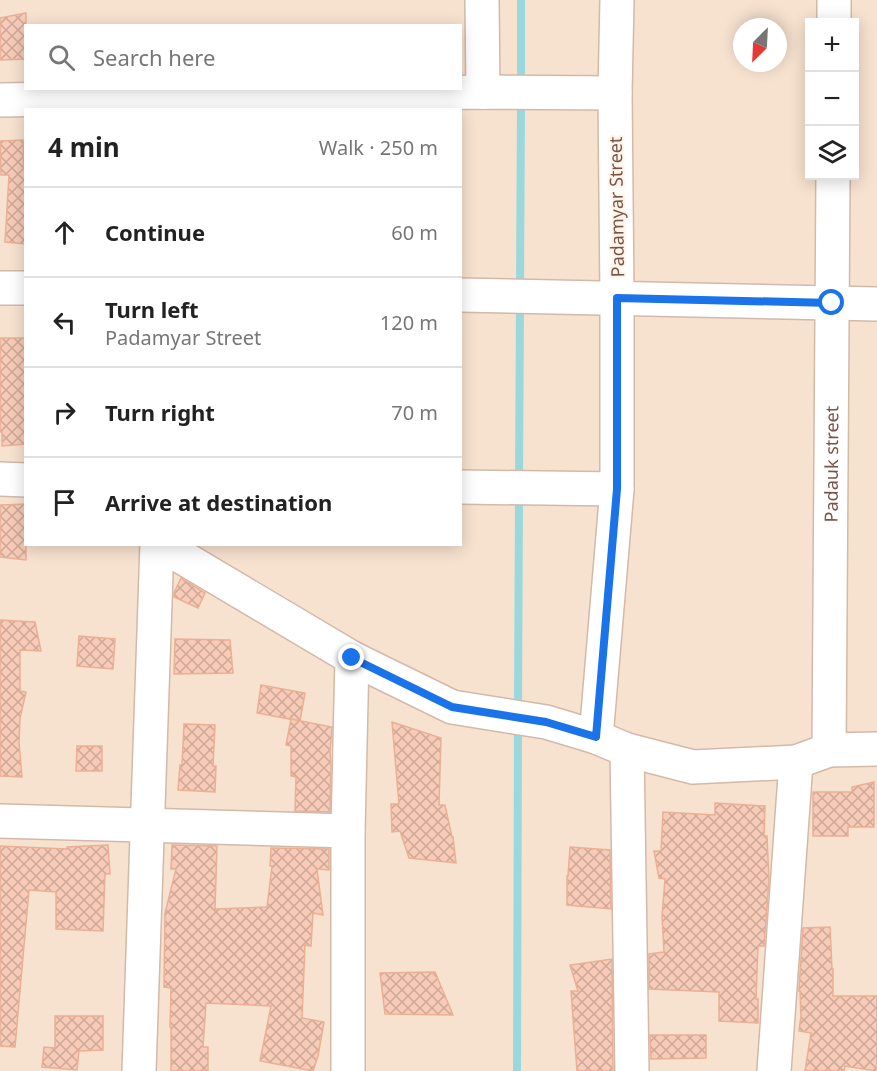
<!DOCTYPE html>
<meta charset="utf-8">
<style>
body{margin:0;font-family:"Noto Sans",sans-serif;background:#f6f6f6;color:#222}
.controls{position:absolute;right:18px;top:18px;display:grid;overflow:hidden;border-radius:0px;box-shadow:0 3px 15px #0003}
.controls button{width:54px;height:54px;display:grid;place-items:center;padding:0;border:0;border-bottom:2px solid #e0e0e0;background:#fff;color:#222;font:30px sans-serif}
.compass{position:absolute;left:733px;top:18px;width:54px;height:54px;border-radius:50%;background:#fff;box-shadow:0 3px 15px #0003;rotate:204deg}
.stop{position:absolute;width:18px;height:18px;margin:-14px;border:4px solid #1a73e8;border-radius:50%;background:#fff}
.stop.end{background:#1a73e8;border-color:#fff;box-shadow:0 2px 6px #0008}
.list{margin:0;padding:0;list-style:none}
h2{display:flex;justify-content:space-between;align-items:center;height:78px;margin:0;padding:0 24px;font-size:26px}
h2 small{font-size:20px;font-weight:400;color:#767676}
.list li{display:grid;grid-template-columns:39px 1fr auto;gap:18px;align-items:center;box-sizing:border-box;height:90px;padding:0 24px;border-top:2px solid #e0e0e0}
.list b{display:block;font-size:22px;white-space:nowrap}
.list p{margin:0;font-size:20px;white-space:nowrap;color:#767676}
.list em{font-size:20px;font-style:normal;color:#767676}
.icon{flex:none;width:33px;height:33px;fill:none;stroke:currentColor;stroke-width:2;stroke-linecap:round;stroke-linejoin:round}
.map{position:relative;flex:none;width:877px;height:1071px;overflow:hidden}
.search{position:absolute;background:#fff;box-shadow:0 3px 15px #0003;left:24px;top:24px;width:438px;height:66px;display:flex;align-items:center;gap:15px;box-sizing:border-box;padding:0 21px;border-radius:0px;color:#767676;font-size:22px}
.panel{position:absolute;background:#fff;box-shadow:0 3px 15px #0003;left:24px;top:108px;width:438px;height:438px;border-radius:0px}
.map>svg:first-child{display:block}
.residential{fill:#f7e2d0;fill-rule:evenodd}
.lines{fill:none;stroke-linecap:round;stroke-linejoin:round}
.stream{stroke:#9ad8dd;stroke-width:8}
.building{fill:url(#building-cross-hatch);stroke:#ebaf95;stroke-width:1.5}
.minor-casing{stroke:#d3b9aa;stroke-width:36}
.minor{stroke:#fff;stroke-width:33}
.route{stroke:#1a73e8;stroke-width:8}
.labels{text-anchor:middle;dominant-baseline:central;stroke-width:4.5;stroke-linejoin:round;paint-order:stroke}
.street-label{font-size:18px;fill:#795446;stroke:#fff5eb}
</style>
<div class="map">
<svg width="877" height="1071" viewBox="0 0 877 1071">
<defs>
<pattern id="building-cross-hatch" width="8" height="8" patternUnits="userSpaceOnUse" patternTransform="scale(1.5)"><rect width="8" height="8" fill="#f7cbb7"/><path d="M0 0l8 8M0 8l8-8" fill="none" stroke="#cda797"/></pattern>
</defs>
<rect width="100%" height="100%" fill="#fff1e2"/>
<path class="residential" d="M 0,0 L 877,0 L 877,1071 L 0,1071 ZM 810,22 L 854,22 L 854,176 L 810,176 ZM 26,26 L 460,26 L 460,88 L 26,88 ZM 742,27 L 778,27 L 778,63 L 742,63 ZM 26,110 L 460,110 L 460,544 L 26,544 Z"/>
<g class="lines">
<g class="stream">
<path d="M 521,86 L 521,0"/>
<path d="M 520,290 L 521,101"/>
<path d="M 519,482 L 520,305"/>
<path d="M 518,710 L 519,497"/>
<path d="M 517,1071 L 518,725"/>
</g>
</g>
<g class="building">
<path d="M 26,13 L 26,59 L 0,60 L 0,18 Z"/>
<path d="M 23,140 L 24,168 L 26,168 L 26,244 L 5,242 L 9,175 L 1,175 L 0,141 Z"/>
<path d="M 0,338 L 26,338 L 26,444 L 2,446 L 2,432 L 0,432 Z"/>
<path d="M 26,504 L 26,560 L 0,557 L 0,505 Z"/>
<path d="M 181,578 L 205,593 L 198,608 L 174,597 L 174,593 Z"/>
<path d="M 0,620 L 35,622 L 41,651 L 20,650 L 20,691 L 26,692 L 20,718 L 19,743 L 22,777 L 0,776 Z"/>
<path d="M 79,636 L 115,639 L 113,669 L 77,666 Z"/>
<path d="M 175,639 L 230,640 L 233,673 L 174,674 Z"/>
<path d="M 261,685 L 305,693 L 300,721 L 257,713 Z"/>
<path d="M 291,719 L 332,727 L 330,752 L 331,766 L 330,812 L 295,811 L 296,777 L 291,776 L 291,746 L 286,745 Z"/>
<path d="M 392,722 L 441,738 L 439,805 L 445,805 L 452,837 L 453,837 L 456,863 L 409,858 L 400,831 L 392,832 L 391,804 L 399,804 Z"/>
<path d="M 184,724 L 215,725 L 213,766 L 216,766 L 215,792 L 178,790 L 180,765 L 182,765 Z"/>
<path d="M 77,746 L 102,746 L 102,771 L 76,771 Z"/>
<path d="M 874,782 L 874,827 L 848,827 L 848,836 L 813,836 L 813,792 L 852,792 L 852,787 Z"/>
<path d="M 715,803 L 765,806 L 764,836 L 767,836 L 769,880 L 764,946 L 758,946 L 756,999 L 758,999 L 758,1023 L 719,1021 L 719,992 L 649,989 L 649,954 L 664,952 L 662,916 L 665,879 L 659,878 L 654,851 L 661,851 L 663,812 L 715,815 Z"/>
<path d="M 108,845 L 110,874 L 105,874 L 103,931 L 56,929 L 56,892 L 29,890 L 15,1047 L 0,1046 L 0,846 L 67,849 L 67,847 Z"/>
<path d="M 172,845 L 217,846 L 215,909 L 267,907 L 272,866 L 270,866 L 271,848 L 329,849 L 329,870 L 317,869 L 323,915 L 313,913 L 311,946 L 305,945 L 302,1018 L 324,1022 L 318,1056 L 313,1071 L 260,1061 L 271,1006 L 206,1003 L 203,1047 L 208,1047 L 208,1071 L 171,1071 L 171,1027 L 170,1027 L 171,988 L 164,987 L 165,913 L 176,869 L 171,869 Z"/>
<path d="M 570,847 L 610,850 L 611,909 L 567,905 L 567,876 L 568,876 Z"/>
<path d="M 830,927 L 832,969 L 833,969 L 833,996 L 877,996 L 877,1071 L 845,1066 L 844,1071 L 805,1071 L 811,1033 L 799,1031 L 801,1016 L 800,991 L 799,991 L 799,989 L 803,928 Z"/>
<path d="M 612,959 L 613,1071 L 577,1071 L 571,991 L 578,991 L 570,965 Z"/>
<path d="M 435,972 L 453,1015 L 385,1014 L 380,973 Z"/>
<path d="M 55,1016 L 103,1016 L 103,1050 L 79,1051 L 77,1070 L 42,1067 L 44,1047 L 55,1048 Z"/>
<path d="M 650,1035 L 706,1035 L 706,1058 L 651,1059 Z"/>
</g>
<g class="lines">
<defs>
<g id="minor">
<path d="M 482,0 L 483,92"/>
<path d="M 834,22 L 834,0"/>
<path d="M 0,100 L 483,92 L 615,93"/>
<path d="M 0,288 L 26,288"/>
<path d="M 460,295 L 877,304"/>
<path d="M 0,479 L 26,480"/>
<path d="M 460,487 L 617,489"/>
<path d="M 160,544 L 352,658 L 452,707 L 546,722 L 596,737 L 627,750 L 693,767 L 796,762 L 829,750 L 877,749"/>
<path d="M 596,737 L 617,489 L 617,298 L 615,93 L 617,0"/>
<path d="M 627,750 L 632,1071"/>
<path id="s1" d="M 829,750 L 833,176"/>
<path d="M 0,821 L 348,831"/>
<path d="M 139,1071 L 157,544"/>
<path d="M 348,1071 L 348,831 L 352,658"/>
<path d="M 774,1071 L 796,762"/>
</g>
</defs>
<use href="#minor" class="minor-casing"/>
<use href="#minor" class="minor"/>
</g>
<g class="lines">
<path class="route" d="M 352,658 L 452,707 L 546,722 L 596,737 L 617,489 L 617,298 L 832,303"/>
</g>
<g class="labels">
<g class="street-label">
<text transform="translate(616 207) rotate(-91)">Padamyar Street</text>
<text stroke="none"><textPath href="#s1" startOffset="286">Padauk street</textPath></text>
</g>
</g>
</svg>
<div class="controls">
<button>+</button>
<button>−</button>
<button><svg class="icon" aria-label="layers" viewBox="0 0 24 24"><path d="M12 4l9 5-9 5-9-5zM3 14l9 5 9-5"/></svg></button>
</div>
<svg class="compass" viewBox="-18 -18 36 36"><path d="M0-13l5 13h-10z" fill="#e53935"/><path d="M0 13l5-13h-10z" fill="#767676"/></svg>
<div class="stop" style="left:832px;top:303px"></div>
<div class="stop end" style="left:352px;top:658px"></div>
<div class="search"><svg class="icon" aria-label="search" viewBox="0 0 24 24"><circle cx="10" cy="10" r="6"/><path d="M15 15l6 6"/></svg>Search here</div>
<section class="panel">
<h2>4 min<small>Walk · 250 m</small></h2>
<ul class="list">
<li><svg class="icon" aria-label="ahead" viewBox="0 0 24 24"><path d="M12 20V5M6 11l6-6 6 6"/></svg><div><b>Continue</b></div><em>60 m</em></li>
<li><svg class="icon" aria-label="left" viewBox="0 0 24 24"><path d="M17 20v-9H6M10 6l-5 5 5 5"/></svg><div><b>Turn left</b><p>Padamyar Street</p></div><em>120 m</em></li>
<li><svg class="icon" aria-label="right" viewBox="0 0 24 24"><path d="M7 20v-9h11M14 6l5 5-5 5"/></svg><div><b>Turn right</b></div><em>70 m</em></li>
<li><svg class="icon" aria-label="arrive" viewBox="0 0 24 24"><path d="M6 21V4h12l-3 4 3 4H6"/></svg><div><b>Arrive at destination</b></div></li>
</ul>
</section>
</div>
